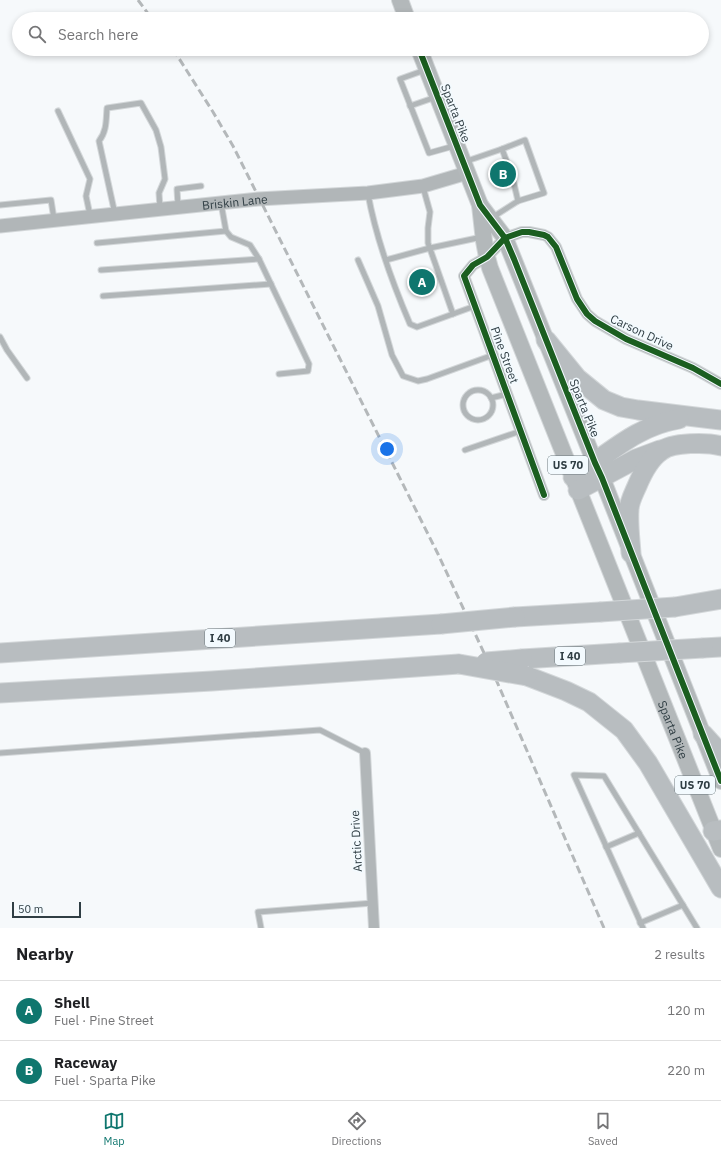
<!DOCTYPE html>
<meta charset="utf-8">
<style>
body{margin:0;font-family:"IBM Plex Sans",sans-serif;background:#f6f6f6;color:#202124}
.scale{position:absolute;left:12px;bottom:10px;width:69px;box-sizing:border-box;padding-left:4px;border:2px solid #303e44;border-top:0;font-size:11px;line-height:14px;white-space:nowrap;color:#303e44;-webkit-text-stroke:3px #f3fafe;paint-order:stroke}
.you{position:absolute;left:387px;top:449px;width:14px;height:14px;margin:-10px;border:3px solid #fff;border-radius:50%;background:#1a73e8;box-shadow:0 0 0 6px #1a73e833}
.badge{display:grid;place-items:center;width:26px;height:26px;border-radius:50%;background:#0f766e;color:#fff;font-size:13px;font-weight:700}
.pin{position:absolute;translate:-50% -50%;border:2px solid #fff;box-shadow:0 1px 4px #0006}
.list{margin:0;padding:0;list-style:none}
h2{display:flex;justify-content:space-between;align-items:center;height:52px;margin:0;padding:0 16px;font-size:17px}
h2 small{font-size:13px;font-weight:400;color:#757577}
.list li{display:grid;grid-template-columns:26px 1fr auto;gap:12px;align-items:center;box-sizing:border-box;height:60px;padding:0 16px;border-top:1px solid #e0e0e0}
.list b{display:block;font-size:15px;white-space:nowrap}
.list p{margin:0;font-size:13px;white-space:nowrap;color:#757577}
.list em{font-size:13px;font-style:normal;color:#757577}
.icon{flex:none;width:22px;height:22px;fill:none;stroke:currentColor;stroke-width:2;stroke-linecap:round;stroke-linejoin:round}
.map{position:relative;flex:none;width:721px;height:928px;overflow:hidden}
.search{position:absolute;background:#fff;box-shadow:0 2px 6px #0003;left:12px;right:12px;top:12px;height:44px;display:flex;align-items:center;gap:10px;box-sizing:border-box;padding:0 14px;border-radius:22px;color:#757577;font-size:15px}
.sheet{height:172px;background:#fff}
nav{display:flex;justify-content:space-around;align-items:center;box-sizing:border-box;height:56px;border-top:1px solid #e0e0e0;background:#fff;font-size:11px;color:#757577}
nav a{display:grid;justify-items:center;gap:2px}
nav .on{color:#0f766e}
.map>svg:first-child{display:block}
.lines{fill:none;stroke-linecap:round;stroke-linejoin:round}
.service-casing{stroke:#d3d7d9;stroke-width:7}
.minor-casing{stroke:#d3d7d9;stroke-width:12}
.tertiary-casing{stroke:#d3d7d9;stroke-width:15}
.primary-casing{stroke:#d3d7d9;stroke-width:18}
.motorway-casing{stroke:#d3d7d9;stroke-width:21}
.service{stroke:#b1b6b8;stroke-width:5}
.minor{stroke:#b1b6b8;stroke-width:10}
.tertiary{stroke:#b1b6b8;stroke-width:13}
.primary{stroke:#b3b8ba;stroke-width:16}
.motorway{stroke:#b8bdc0;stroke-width:19}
.rail{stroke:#b4b8ba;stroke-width:3;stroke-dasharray:8 4;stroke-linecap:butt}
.motorway-bridge-casing{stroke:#d3d7d9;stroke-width:21;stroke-linecap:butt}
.motorway-bridge{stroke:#b8bdc0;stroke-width:19}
.cycleway-casing{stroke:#f3fafe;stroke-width:8}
.cycleway{stroke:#1b5e20;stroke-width:6}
.labels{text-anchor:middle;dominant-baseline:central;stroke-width:3.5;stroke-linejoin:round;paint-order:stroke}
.shield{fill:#f3fafe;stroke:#6a767c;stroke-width:1}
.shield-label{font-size:11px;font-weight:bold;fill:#303e44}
.street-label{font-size:12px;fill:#303e44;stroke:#f3fafe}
</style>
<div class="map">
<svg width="721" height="928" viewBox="0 0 721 928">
<rect width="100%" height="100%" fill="#f6f9fb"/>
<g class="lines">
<defs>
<g id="service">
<path d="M 425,70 L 400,79 L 429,153 L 454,146"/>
<path d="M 410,106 L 436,97"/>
<path d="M 58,111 L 90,179 L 86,196 L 90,215"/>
<path d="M 502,149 L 525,140 L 544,193 L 518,201"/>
<path d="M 464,162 L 502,149 L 510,170"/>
<path d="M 423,187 L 430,212 L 428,228 L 428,243 L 453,314"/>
<path d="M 368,194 C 376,238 392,282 410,324 L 417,327 L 475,306"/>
<path d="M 221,203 L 226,231 L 231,237 L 250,245 L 259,259 L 309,364 L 308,371 L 279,374"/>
<path d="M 0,205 L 51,200 L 54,219"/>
<path d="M 178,206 L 177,189 L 201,186"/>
<path d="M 115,214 L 99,141 C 107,131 106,120 107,108 L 141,103 L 156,130 L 161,147 L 165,179 L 159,193 L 160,208"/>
<path d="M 493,217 L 518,201 L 512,175"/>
<path d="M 97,243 L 226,231"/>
<path d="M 358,260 L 378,306 L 392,355 L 403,376 L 418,381 L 427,379 L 493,355"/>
<path d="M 386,260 L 430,248 L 482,237"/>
<path d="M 101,270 L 259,259"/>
<path d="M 103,296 L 271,284"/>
<path d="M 0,337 L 7,350 L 27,378"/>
<circle cx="478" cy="405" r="15"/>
<path d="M 491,398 L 507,394"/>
<path d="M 465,450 L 521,431"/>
<path d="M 0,753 L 320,730 L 365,753"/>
<path d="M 606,847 L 639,833"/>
<path d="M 640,923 L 683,905"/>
<path d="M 261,928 L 258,912 L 373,903"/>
<path d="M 643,928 L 574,775 L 604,776 L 697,928"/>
</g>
<g id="minor">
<path d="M 544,495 L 464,276 L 473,265 L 487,257 L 505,238 L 522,232 L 529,232 L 544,235 L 548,237 L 556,247 L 577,299 L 587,314 L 595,321 L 626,339 L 693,368 L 721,384"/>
<path d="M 365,753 L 374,928"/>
</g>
<g id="tertiary">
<path id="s1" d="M 0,226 L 258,199 L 368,193 L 423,186 L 467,173"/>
</g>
<g id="primary">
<path d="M 400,0 L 407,19"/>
<path id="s2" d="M 419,49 L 480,205 L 484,241 L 487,257 L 490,268 L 721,849"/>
<path d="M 480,205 L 505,238 L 595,463 L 602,478 L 721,781"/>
</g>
<g id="motorway">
<path d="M 546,340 L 577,378 L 604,400 L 621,407 L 638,410 L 721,420"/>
<path d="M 573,477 C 609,454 636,426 679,419"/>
<path d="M 578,490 L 636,459 L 660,450"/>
<path d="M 631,553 C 630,539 628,524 629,510 C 629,502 634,493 637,486 C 642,474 649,459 661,451 C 672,442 708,442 721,446"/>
<path d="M 675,607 L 721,599"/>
<path d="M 515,617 L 600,612"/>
<path d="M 703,648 L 721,647"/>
<path d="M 0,653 L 441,624"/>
<path d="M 522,659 L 619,653"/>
<path d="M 527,676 L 566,691 L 589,702 L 624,730 L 648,763 L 721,888"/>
<path d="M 0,693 L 212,681 L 459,664"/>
<path d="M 703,734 L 721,754"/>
<path d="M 713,831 L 721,830"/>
</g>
</defs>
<use href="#service" class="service-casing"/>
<use href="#minor" class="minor-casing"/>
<use href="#tertiary" class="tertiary-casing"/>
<use href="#primary" class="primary-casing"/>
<use href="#motorway" class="motorway-casing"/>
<use href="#service" class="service"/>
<use href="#minor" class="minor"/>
<use href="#tertiary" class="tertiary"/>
<use href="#primary" class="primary"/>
<use href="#motorway" class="motorway"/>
<g class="rail">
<path d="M 138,0 L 152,19"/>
<path d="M 173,49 L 213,112 L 233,146 L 438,554 L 491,668 L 604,928"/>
</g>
<defs>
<g id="motorway-bridge">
<path d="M 600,612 L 675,607"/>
<path d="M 441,624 L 515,617"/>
<path d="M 619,653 L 703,648"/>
<path d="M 486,662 L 522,659"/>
<path d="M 459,664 L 527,676"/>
</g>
</defs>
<use href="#motorway-bridge" class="motorway-bridge-casing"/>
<use href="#motorway-bridge" class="motorway-bridge"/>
<defs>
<g id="cycleway">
<path d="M 419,49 L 480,205 L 505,238 L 514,259 L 595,463 L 602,478 L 721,781"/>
<path d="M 544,495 L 464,276 L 473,265 L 487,257 L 505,238 L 522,232 L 529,232 L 544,235 L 548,237 L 556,247 L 577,299 L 587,314 L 595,321 L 626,339 L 693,368 L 721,384"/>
</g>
</defs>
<use href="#cycleway" class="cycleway-casing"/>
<use href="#cycleway" class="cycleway"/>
</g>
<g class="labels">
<g class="shield">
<rect x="548" y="456" width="40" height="18" rx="3"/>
<rect x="205" y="629" width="30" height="18" rx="3"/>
<rect x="555" y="647" width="30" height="18" rx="3"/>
<rect x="675" y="776" width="40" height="18" rx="3"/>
</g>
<g class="shield-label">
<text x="568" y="465">US 70</text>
<text x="220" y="638">I 40</text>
<text x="570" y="656">I 40</text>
<text x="695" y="785">US 70</text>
</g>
<g class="street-label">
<text transform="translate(456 113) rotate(69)">Sparta Pike</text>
<text stroke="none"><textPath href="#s1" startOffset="236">Briskin Lane</textPath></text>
<text transform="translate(642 332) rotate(25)">Carson Drive</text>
<text transform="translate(505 355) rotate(70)">Pine Street</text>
<text transform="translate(585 408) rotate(68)">Sparta Pike</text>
<text stroke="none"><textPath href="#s2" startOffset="728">Sparta Pike</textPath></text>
<text transform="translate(356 841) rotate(-93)">Arctic Drive</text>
</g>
</g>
</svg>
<div class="scale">50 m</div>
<div class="you"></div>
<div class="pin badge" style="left:422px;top:282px">A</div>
<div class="pin badge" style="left:503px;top:174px">B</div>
<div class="search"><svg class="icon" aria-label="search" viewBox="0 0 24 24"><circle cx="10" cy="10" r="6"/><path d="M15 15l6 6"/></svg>Search here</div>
</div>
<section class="sheet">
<h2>Nearby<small>2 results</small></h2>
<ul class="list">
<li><span class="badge">A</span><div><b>Shell</b><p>Fuel · Pine Street</p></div><em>120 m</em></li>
<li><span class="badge">B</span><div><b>Raceway</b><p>Fuel · Sparta Pike</p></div><em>220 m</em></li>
</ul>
</section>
<nav>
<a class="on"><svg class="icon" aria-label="map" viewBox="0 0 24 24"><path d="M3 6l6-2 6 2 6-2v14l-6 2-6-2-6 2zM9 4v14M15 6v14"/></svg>Map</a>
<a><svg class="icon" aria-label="directions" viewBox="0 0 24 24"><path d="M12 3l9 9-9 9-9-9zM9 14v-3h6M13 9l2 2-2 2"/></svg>Directions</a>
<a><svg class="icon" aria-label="saved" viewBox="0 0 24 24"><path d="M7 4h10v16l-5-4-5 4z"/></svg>Saved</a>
</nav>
